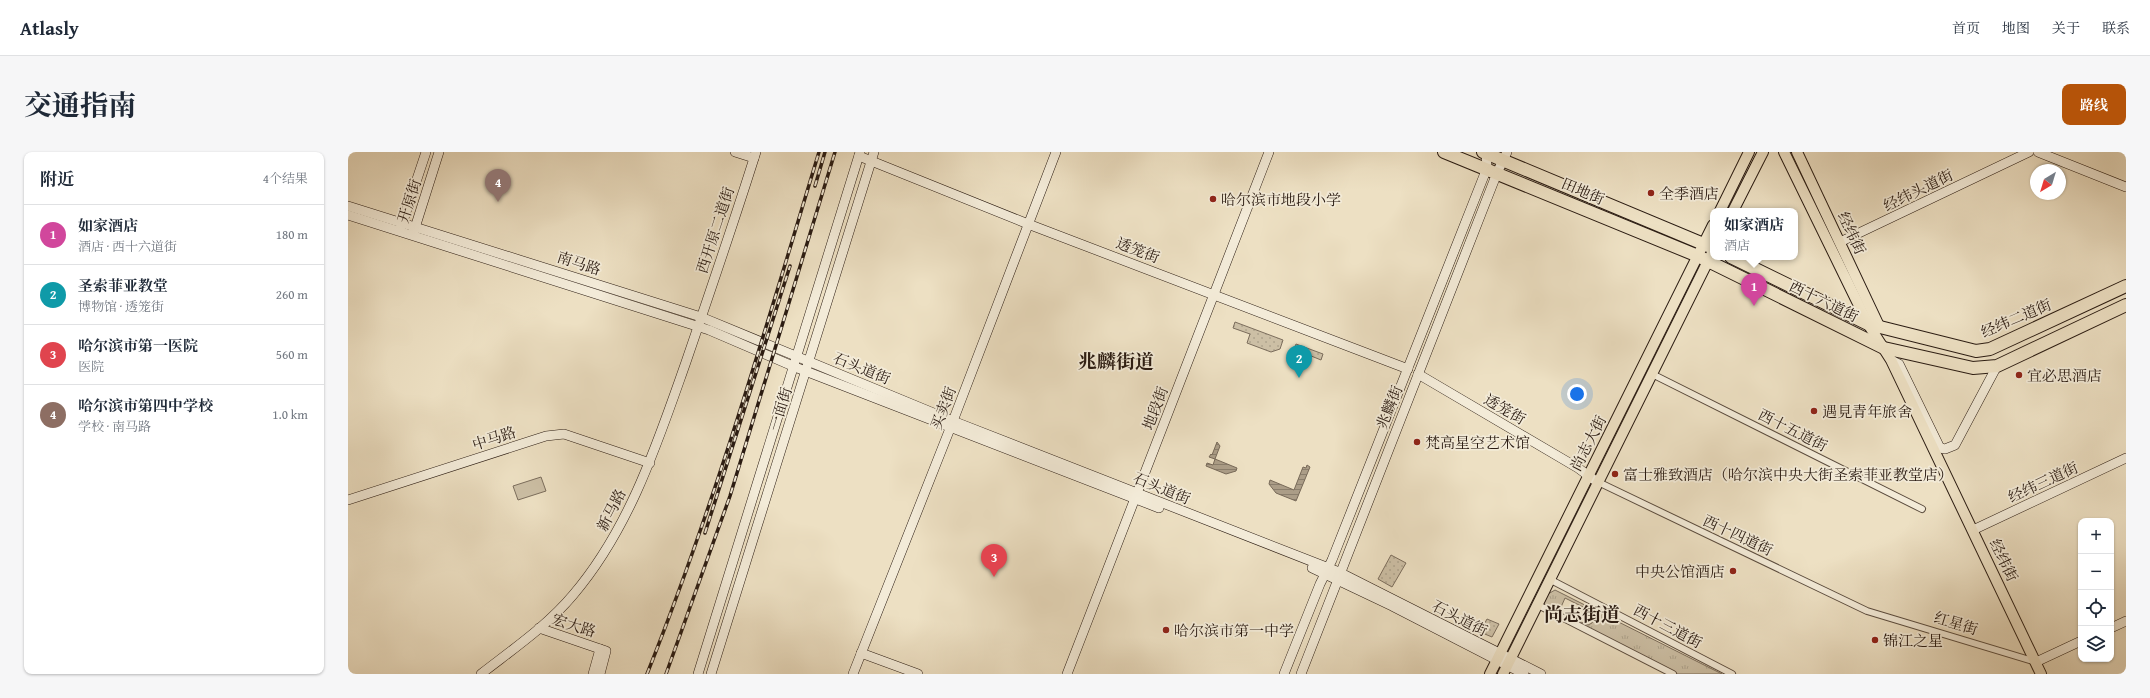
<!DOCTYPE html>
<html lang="zh">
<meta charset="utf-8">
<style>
body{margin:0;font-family:"Gentium Book Plus","Noto Serif SC",serif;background:#f6f6f7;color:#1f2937}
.controls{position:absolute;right:12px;bottom:12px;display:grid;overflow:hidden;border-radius:8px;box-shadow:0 1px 3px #0004}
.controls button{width:36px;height:36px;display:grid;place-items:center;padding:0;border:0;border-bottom:1px solid #e0e1e3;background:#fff;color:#1f2937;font:20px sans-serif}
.compass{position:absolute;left:1682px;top:12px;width:36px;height:36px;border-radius:50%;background:#fff;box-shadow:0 1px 3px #0004;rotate:218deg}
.you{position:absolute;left:1229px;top:242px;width:14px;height:14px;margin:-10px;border:3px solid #fff;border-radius:50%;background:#1a73e8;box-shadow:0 0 0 6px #1a73e833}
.badge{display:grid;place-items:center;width:26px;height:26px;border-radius:50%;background:#b45309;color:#fff;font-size:13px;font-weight:700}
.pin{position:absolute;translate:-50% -33px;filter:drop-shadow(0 1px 2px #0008)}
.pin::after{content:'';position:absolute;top:21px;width:14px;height:12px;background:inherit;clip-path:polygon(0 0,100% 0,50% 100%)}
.popup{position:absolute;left:1362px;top:56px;width:88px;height:52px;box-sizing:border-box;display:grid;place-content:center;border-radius:8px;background:#fff;filter:drop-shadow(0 1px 3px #0005);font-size:13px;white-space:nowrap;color:#747a83}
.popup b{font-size:15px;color:#1f2937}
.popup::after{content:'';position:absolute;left:50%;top:100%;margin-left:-8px;border:8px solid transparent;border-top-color:#fff}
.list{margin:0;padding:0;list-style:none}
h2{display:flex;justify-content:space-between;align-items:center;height:52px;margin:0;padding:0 16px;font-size:17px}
h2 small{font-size:13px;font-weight:400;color:#747a83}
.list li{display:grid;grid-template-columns:26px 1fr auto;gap:12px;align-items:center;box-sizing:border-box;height:60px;padding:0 16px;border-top:1px solid #e0e1e3}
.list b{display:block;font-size:15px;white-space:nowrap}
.list p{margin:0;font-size:13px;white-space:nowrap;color:#747a83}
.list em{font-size:13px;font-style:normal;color:#747a83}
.icon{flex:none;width:22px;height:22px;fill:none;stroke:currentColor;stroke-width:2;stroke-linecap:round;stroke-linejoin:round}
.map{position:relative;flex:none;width:1778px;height:522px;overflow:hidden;border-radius:8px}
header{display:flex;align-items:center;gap:24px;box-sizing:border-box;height:56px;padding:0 20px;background:#fff;border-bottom:1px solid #e0e1e3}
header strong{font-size:19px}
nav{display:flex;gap:22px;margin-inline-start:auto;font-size:14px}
.intro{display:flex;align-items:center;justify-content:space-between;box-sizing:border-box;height:96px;padding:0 24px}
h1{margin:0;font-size:28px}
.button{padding:10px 18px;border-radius:8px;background:#b45309;color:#fff;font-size:14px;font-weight:700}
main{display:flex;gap:24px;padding:0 24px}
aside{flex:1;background:#fff;border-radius:8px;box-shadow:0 1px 3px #0004}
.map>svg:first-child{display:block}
.grass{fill:url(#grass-dots);stroke:#7b6d5c}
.park{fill:url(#park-tufts);stroke:#7b6d5c}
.pitch{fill:#ccbfa5;stroke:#7b6d5c}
.water{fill:url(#water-rules);stroke:#776958}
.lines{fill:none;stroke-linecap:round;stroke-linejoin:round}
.street-casing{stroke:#5b4c3e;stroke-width:8}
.secondary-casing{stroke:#2a1b12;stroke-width:10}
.primary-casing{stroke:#2a1b12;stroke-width:12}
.highway-casing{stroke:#2a1b12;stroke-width:14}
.street{stroke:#f3ebd8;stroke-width:6}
.secondary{stroke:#f3ebd8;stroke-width:9}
.primary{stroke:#ede0c3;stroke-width:10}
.highway{stroke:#ede0c3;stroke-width:12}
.rail-casing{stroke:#2a1b12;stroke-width:3.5}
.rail{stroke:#f3ebd8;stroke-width:2;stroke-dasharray:6;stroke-linecap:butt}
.poi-dot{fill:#8f2418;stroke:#f3ebd8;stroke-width:1.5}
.labels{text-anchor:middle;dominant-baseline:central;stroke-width:3.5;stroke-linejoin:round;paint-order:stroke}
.street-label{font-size:15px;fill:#2a1b12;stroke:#f3ebd8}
.poi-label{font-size:15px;fill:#2a1b12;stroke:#f3ebd8;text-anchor:start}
.district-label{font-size:19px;font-weight:bold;fill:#2a1b12;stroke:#f3ebd8}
</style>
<header>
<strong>Atlasly</strong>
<nav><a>首页</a><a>地图</a><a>关于</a><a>联系</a></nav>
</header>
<div class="intro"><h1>交通指南</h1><a class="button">路线</a></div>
<main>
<aside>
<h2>附近<small>4个结果</small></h2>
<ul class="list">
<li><span class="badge" style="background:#d1479c">1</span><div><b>如家酒店</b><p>酒店 · 西十六道街</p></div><em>180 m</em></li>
<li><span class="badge" style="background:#0f9aa8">2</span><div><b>圣索菲亚教堂</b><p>博物馆 · 透笼街</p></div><em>260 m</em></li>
<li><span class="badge" style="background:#e0444e">3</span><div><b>哈尔滨市第一医院</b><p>医院</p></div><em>560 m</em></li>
<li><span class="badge" style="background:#8d6e63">4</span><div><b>哈尔滨市第四中学校</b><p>学校 · 南马路</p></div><em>1.0 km</em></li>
</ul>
</aside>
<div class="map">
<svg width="1778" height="522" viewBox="0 0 1778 522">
<defs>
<pattern id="grass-dots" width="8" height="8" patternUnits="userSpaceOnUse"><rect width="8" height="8" fill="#ccbfa5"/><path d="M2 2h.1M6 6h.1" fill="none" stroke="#afa48d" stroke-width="1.8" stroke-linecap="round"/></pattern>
<pattern id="park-tufts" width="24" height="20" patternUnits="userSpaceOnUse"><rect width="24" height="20" fill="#ccbfa5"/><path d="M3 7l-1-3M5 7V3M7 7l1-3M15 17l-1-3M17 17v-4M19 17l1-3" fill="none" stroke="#afa48d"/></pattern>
<pattern id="water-rules" width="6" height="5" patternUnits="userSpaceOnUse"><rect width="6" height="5" fill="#ab9d87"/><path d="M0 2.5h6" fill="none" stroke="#8b7f6d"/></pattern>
</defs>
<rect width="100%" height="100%" fill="#ede0c3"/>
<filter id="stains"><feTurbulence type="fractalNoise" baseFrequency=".005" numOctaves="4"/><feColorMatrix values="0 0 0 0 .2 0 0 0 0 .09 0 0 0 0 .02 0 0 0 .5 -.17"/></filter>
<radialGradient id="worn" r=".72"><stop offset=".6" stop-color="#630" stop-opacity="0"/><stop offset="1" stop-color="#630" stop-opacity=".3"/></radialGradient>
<g class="grass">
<path d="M 887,170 L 935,188 L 932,197 L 923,200 L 899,191 L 902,182 L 885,176 Z"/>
<path d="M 948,192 L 975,202 L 973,208 L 946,197 Z"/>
<path d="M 1043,403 L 1058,411 L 1044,435 L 1030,427 Z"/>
<path d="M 1139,467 L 1151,472 L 1144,485 L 1132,480 Z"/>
</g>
<path class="park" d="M 1207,438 L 1374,522 L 1329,522 L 1212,463 L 1212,461 L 1240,473 L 1244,471 L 1247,463 L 1245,460 L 1217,446 L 1210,462 L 1197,455 L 1196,451 L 1200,442 Z"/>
<path class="pitch" d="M 193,325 L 198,339 L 170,348 L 165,334 Z"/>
<g class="water">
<path d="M 869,290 L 872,294 L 867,307 L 889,316 L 888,319 L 878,322 L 858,314 L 859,311 L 865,313 L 867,307 L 861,305 L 863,302 L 864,303 Z"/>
<path d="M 959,313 L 962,315 L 948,349 L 928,341 L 921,332 L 922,328 L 946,338 L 955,315 L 958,316 Z"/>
</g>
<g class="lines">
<defs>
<g id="street">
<path d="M 1304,222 L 1574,357"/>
<path d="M 1250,330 L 1519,459 L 1688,510"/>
<path d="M 1201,427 L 1384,522"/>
<path d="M 1188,452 L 1325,522"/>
</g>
<g id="secondary">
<path d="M 387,0 L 406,6"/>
<path d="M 1690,0 L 1778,35"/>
<path d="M 511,4 L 680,72 L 1060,217"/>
<path d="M 0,54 L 353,165 L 605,269 L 991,420 L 1193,522"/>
<path d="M 0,63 L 361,178 L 447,215 L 811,356"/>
<path d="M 53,75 L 78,0"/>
<path d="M 66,79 L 91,0"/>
<path d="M 1492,90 L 1681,0"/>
<path d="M 1543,208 L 1551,212 L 1592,296 L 1597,297 L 1607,293 L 1649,214"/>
<path d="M 1070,222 L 1230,316 L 1245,327"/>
<path d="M 0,348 L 198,284 L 216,282 L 302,311"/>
<path d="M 1625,378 L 1778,306"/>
<path d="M 964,416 L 1044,454 L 1176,522"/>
<path d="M 191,476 L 258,499 L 252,522"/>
<path d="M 1763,476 L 1778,469"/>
<path d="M 513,501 L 570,522"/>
<path d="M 1688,510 L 1733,489"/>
<path d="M 133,522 C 165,497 199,474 225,443 C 282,376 309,292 338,210 C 362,140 386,70 408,0"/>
<path d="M 245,522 L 252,497"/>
<path d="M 350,522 L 512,0"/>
<path d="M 363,522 L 526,0"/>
<path d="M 505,522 L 605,269 L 708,0"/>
<path d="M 719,522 L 921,0"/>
<path d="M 936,522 L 972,432 L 984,408 L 1139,16 L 1138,0"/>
<path d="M 953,522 L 1149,21 L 1159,0"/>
</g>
<g id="primary">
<path d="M 1436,0 L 1520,172 L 1543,208 L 1693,522"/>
<path d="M 1449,0 L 1532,176"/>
<path d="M 1372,59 L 1401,0"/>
<path d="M 1385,59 L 1415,0"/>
<path d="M 1142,522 L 1365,73"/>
<path d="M 1155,522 L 1365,99"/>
</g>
<g id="highway">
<path d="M 1096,0 L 1350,104 L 1536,196 L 1625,216 L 1649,214 L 1778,153"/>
<path d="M 1135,0 L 1365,96"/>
<path d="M 1383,105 L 1520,172 L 1628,199 L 1642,197 L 1778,134"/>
</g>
</defs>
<use href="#street" class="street-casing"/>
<use href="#secondary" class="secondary-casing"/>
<use href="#primary" class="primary-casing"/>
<use href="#highway" class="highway-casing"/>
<use href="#street" class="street"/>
<use href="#secondary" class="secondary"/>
<use href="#primary" class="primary"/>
<use href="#highway" class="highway"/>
<defs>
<g id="rail">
<path d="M 467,34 L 477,0"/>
<path d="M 357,381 L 442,114"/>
<path d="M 299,522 C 367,352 418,175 471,0"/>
<path d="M 318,522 L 382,344 L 487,0"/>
</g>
</defs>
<use href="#rail" class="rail-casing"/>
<use href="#rail" class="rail"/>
</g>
<g class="poi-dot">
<circle cx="1303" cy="41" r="4"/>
<circle cx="865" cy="47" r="4"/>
<circle cx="1671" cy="223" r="4"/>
<circle cx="1466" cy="259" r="4"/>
<circle cx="1069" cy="290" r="4"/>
<circle cx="1267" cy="322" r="4"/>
<circle cx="1385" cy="419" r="4"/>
<circle cx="818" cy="478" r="4"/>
<circle cx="1527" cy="488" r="4"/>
</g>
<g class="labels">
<g class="street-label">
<text transform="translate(1570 38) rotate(-26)">经纬头道街</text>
<text transform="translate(1235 39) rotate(23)">田地街</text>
<text transform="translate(61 49) rotate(-72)">开原街</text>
<text transform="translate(367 78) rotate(-72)">西开原二道街</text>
<text transform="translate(1504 81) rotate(65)">经纬街</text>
<text transform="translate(790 98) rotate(21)">透笼街</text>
<text transform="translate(231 111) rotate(18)">南马路</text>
<text transform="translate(1476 149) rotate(26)">西十六道街</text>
<text transform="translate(1668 166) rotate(-23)">经纬二道街</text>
<text transform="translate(514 216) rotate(22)">石头道街</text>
<text transform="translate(1041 255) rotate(-68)">兆麟街</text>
<text transform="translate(595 256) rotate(-69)">买卖街</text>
<text transform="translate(807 256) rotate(-69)">地段街</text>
<text transform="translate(432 257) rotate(-73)">一面街</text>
<text transform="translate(1157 257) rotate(30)">透笼街</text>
<text transform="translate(1445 278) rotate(27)">西十五道街</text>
<text transform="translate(146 286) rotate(-18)">中马路</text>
<text transform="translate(1240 291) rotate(-63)">尚志大街</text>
<text transform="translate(1695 330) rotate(-25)">经纬三道街</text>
<text transform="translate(814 336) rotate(22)">石头道街</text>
<text transform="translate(263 358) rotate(-63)">新马路</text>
<text transform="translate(1390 383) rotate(25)">西十四道街</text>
<text transform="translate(1656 408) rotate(64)">经纬街</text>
<text transform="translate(1112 466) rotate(27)">石头道街</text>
<text transform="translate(1608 471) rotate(17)">红星街</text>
<text transform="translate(226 473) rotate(18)">宏大路</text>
<text transform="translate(1320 474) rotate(28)">西十三道街</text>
</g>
<g class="poi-label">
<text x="1311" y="41">全季酒店</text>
<text x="873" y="47">哈尔滨市地段小学</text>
<text x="1679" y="223">宜必思酒店</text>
<text x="1474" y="259">遇見青年旅舍</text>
<text x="1077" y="290">梵高星空艺术馆</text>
<text x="1275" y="322">富士雅致酒店（哈尔滨中央大街圣索菲亚教堂店）</text>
<text x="1377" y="419" text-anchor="end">中央公馆酒店</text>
<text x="826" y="478">哈尔滨市第一中学</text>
<text x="1535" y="488">锦江之星</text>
</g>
<g class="district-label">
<text x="768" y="209">兆麟街道</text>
<text x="1234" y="462">尚志街道</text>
</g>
</g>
<rect width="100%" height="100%" filter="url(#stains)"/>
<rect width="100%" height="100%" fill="url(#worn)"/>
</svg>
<div class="controls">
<button>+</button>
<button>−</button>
<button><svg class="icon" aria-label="locate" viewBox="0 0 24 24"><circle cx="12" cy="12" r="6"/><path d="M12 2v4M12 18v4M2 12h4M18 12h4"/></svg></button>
<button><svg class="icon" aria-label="layers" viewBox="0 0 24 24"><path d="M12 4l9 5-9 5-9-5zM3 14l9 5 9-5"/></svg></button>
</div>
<svg class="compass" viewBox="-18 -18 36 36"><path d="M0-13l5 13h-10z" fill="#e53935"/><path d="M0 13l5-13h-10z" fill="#747a83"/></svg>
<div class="you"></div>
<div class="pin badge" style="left:1406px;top:154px;background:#d1479c">1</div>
<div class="popup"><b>如家酒店</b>酒店</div>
<div class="pin badge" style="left:951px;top:226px;background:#0f9aa8">2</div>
<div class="pin badge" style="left:646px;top:425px;background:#e0444e">3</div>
<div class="pin badge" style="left:150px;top:50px;background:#8d6e63">4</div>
</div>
</main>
